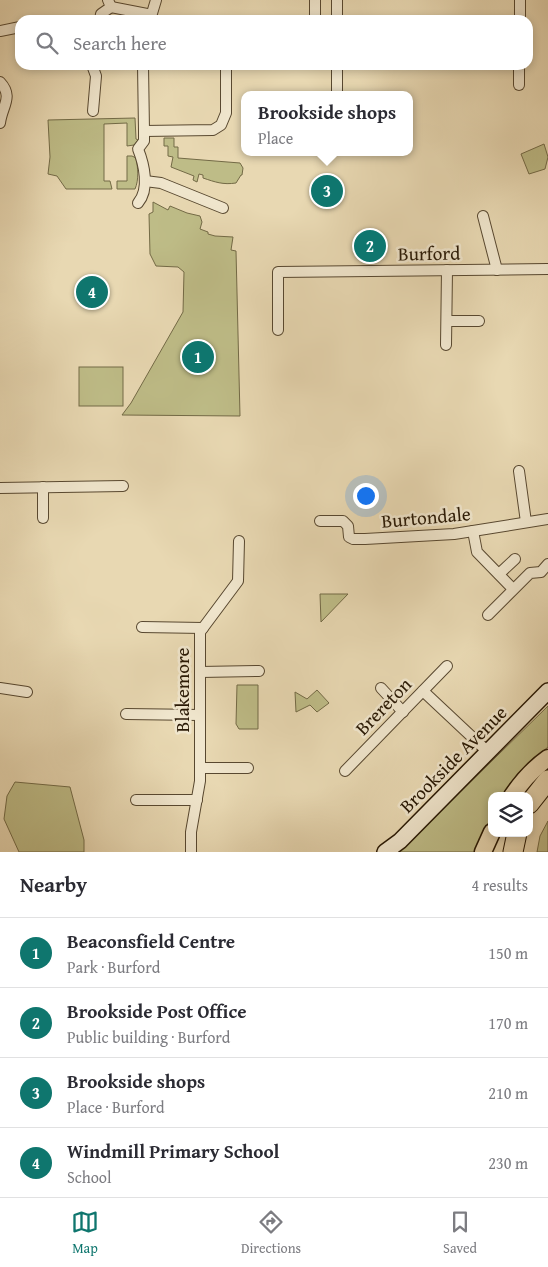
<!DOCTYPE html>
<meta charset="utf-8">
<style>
body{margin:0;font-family:"Gentium Book Plus",serif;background:#f2f2f3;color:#2b2b33}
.controls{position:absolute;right:15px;bottom:15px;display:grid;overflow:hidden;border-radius:10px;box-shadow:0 2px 8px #0003}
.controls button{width:45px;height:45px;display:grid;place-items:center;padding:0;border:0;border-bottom:1px solid #e1e1e2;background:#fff;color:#2b2b33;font:25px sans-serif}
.you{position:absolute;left:365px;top:495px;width:18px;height:18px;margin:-12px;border:4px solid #fff;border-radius:50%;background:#1a73e8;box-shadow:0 0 0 8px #1a73e833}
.badge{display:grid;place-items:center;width:32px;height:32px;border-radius:50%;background:#0f766e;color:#fff;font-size:16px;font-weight:700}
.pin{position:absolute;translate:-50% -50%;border:2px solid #fff;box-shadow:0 1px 5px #0006}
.popup{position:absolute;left:241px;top:91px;width:172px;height:65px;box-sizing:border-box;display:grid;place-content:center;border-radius:10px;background:#fff;filter:drop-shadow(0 1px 4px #0005);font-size:16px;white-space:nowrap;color:#7c7c81}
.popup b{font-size:19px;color:#2b2b33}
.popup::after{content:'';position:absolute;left:50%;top:100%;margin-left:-10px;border:10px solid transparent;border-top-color:#fff}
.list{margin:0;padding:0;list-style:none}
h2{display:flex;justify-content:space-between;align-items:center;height:65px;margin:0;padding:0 20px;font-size:21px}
h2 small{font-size:16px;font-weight:400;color:#7c7c81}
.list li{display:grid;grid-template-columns:32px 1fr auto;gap:15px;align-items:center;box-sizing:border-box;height:70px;padding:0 20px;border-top:1px solid #e1e1e2}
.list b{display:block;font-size:19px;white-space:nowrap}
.list p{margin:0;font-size:16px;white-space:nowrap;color:#7c7c81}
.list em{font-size:16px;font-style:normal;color:#7c7c81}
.icon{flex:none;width:28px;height:28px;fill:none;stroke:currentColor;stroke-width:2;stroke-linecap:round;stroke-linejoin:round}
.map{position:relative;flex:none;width:548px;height:852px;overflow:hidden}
.search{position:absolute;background:#fff;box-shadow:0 2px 8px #0003;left:15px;right:15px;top:15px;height:55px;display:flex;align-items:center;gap:12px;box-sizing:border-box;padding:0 18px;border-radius:15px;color:#7c7c81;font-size:19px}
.sheet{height:345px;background:#fff}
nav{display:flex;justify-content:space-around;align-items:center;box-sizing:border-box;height:70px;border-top:1px solid #e1e1e2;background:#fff;font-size:14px;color:#7c7c81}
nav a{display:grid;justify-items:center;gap:2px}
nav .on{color:#0f766e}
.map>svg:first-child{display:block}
.green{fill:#bebc87;stroke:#736a46}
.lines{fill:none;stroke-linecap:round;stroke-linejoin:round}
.street-casing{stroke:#584830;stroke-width:12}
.secondary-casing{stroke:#281804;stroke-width:18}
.primary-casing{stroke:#281804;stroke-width:19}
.highway-casing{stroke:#281804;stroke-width:21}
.street{stroke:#f0e6cd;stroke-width:10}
.secondary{stroke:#f0e6cd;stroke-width:15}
.primary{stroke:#e8d8b2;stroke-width:16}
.highway{stroke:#e8d8b2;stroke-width:19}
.labels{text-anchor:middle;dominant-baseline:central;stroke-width:5;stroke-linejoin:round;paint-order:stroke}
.street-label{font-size:19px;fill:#281804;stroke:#f0e6cd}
</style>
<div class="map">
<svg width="548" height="852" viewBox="0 0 548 852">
<rect width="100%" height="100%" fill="#e8d8b2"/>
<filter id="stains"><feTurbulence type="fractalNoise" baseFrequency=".004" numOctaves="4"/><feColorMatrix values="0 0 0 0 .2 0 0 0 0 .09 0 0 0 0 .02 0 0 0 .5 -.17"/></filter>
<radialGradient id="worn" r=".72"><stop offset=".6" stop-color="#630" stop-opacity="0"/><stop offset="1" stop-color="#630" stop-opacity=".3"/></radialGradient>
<g class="green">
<path d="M 135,118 L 136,139 L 138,140 L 134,145 L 127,146 L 127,123 L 104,124 L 104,181 L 110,181 L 112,189 L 66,189 L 57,176 L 48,174 L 50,157 L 48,120 Z"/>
<path d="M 164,138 L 174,138 L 174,147 L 178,147 L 178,158 L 240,163 L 243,168 L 242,175 L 241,175 L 236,183 C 223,185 215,182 203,178 L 203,175 L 199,174 L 197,182 L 193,180 L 194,176 L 171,167 L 173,157 L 168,156 L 168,146 L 164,146 Z"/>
<path d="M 544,144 L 548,157 L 545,169 L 529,174 L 521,154 Z"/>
<path d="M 127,156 L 132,156 L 136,158 C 138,168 139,180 135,189 L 117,189 L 117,181 L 127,181 Z"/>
<path d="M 153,202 L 168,210 L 170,206 L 187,213 L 200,216 L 202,222 L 200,229 L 208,232 L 208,234 L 215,236 L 233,237 L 231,250 L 236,251 L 240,416 L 122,415 L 131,403 L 183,312 L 184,272 L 178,267 L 156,266 L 150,254 L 149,214 L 153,212 Z"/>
<rect x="79" y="367" width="44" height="39"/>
<path d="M 320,594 L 348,594 L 321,622 Z"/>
<path d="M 237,685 L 258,685 L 258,729 L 239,729 L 236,724 Z"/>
<path d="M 317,690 L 329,703 L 317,712 L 310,705 L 296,712 L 295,692 L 307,699 Z"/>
<path d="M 548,706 L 548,747 L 524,767 L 503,796 L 492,796 L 492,815 L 475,852 L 399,852 Z"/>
<path d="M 15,782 L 70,787 L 84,840 L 84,852 L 19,852 L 4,819 L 7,796 Z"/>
<path d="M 548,821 L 548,852 L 537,852 L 540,836 Z"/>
</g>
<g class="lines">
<defs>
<g id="street">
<path d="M 315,0 L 315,20"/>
<path d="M 337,0 L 337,20"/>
<path d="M 111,7 L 147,14 L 151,16"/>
<path d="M 100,20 L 101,14 L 111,7 L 108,0"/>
<path d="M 150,20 L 156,0"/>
<path d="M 520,20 L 520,0"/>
<path d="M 0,31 L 20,27"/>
<path d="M 92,65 L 96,76 L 93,111"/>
<path d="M 0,82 C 14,97 2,106 0,123"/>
<path d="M 519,85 L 519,65"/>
<path d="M 337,95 L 337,65"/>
<path d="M 144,131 L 213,130 L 221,125 L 226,113 L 226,65"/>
<path d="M 145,181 L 161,183 L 223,208"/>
<path d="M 138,203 C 150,189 144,164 138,149 L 144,141 L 144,131 L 143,65"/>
<path d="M 483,216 L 497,270"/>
<path d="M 447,321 L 479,321"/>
<path d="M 278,330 L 278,272 L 548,269"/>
<path d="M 446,345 L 447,270"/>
<path d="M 519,471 L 526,522"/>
<path d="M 43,487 L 43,518"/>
<path d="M 0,488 L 123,486"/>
<path d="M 320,521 L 343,521 L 348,526 L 349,537 L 353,539 L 365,539 L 454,534 L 548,519"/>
<path d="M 473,531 L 477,552 L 513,589"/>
<path d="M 499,574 L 515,559"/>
<path d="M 488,615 L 530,573 L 541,572 L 548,564"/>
<path d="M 142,627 L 203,628"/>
<path d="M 200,672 L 259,671"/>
<path d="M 0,688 L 27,692"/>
<path d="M 381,688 L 403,712"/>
<path d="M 423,691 L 488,752"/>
<path d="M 126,714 L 200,715"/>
<path d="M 200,768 L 248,768"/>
<path d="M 345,771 L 447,666"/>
<path d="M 136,800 L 197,800"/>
<path d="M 191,852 L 191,832 L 200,781 L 200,632 L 238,581 L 239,541"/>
</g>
<path id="secondary" d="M 385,852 L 400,841 L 548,691"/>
<g id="primary">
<path d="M 512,796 C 522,781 534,768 548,758"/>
<path d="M 483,852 L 492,832"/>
</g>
<g id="highway">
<path d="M 529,804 L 548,780"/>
<path d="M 513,852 L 517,833"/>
</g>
</defs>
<use href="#street" class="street-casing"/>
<use href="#secondary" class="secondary-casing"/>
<use href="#primary" class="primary-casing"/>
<use href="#highway" class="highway-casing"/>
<use href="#street" class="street"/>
<use href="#secondary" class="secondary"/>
<use href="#primary" class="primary"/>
<use href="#highway" class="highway"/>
</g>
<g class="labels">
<g class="street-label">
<text transform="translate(429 253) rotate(-1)">Burford</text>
<text transform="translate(426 517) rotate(-5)">Burtondale</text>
<text transform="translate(182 690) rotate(-90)">Blakemore</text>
<text transform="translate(383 706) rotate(-46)">Brereton</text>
<text transform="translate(453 759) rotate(-45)">Brookside Avenue</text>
</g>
</g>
<rect width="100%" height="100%" filter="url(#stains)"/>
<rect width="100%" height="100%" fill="url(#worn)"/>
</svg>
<div class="controls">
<button><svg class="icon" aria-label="layers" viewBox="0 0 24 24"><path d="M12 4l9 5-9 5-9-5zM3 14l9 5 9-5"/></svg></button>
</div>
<div class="you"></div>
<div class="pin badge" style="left:198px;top:357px">1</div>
<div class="pin badge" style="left:370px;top:246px">2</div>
<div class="pin badge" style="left:327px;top:191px">3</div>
<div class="popup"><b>Brookside shops</b>Place</div>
<div class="pin badge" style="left:92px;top:292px">4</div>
<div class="search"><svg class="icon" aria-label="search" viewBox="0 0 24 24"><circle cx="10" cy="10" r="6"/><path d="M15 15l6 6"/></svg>Search here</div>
</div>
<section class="sheet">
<h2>Nearby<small>4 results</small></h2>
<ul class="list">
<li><span class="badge">1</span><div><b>Beaconsfield Centre</b><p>Park · Burford</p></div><em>150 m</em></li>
<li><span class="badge">2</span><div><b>Brookside Post Office</b><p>Public building · Burford</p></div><em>170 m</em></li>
<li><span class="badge">3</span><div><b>Brookside shops</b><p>Place · Burford</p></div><em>210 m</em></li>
<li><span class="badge">4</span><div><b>Windmill Primary School</b><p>School</p></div><em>230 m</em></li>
</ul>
</section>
<nav>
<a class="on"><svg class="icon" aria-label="map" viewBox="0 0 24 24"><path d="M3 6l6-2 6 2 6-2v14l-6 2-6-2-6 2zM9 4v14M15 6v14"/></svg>Map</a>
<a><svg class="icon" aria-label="directions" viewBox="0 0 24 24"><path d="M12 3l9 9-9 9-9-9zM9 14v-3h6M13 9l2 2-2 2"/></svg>Directions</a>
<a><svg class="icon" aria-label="saved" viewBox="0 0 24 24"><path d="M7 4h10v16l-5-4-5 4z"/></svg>Saved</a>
</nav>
